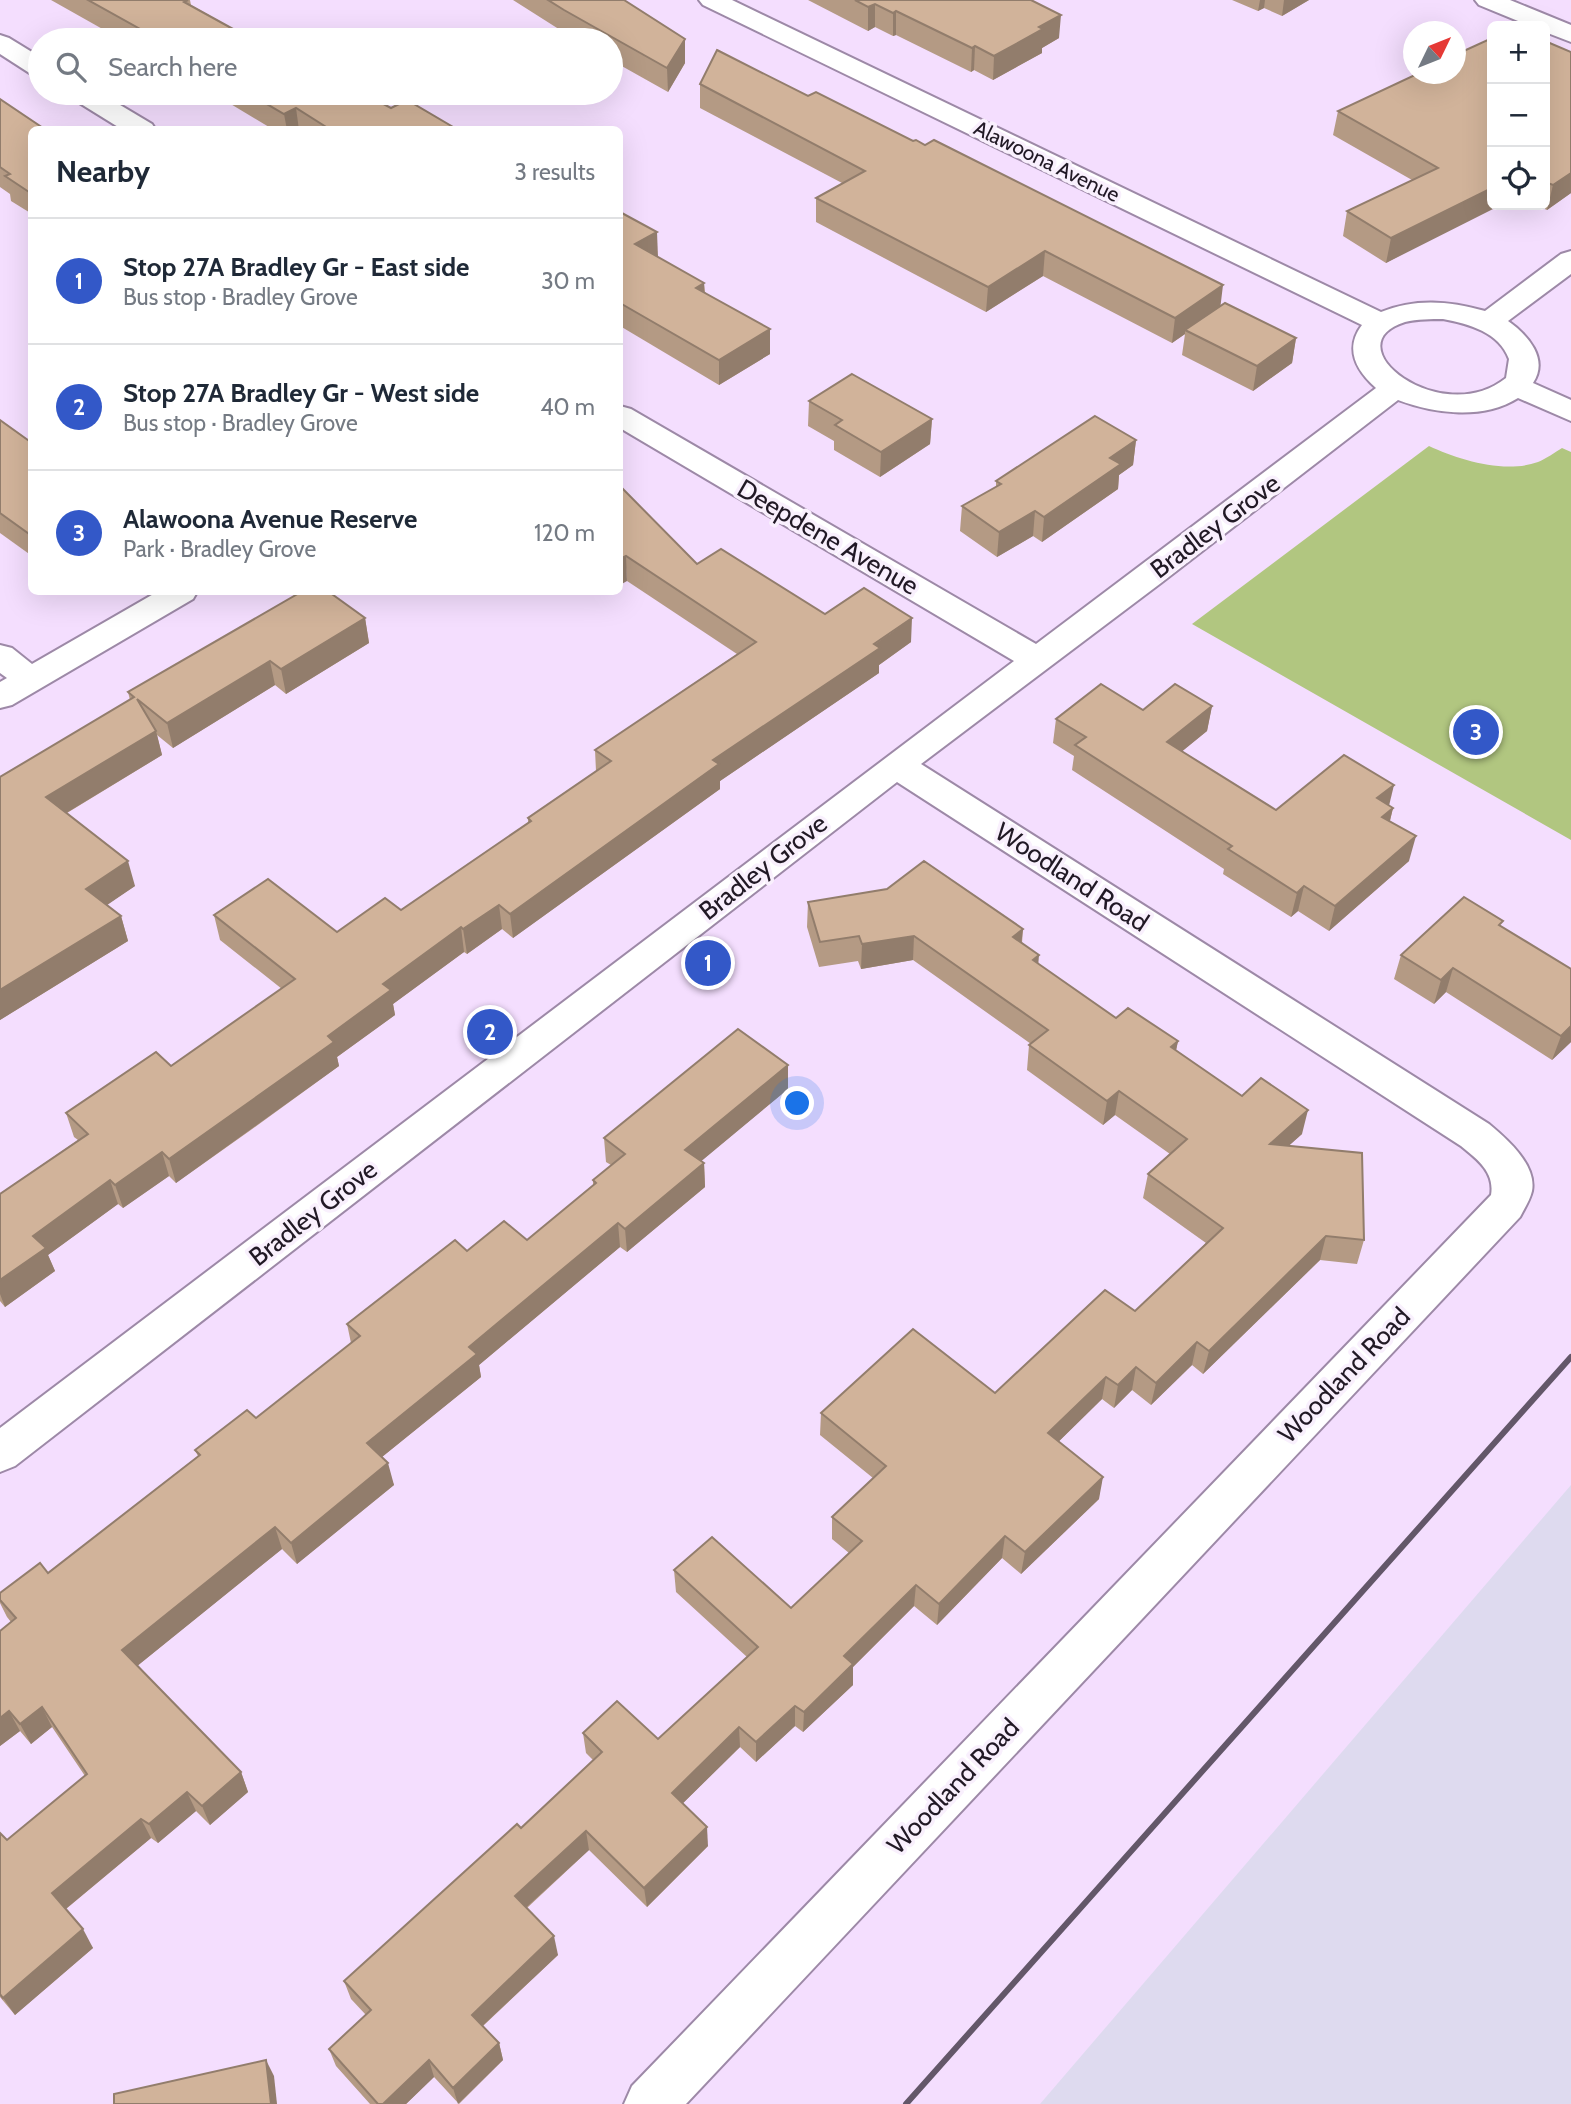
<!DOCTYPE html>
<meta charset="utf-8">
<style>
body{margin:0;font-family:Cabin,sans-serif;background:#f6f6f7;color:#1f2937}
.controls{position:absolute;right:21px;top:21px;display:grid;overflow:hidden;border-radius:10px;box-shadow:0 7px 28px #0002}
.controls button{width:63px;height:63px;display:grid;place-items:center;padding:0;border:0;border-bottom:2px solid #e0e1e3;background:#fff;color:#1f2937;font:35px sans-serif}
.compass{position:absolute;left:1403px;top:21px;width:63px;height:63px;border-radius:50%;background:#fff;box-shadow:0 7px 28px #0002;rotate:47deg}
.you{position:absolute;left:798px;top:1104px;width:24px;height:24px;margin:-18px;border:5px solid #fff;border-radius:50%;background:#1a73e8;box-shadow:0 0 0 10px #1a73e833}
.badge{display:grid;place-items:center;width:46px;height:46px;border-radius:50%;background:#3358c8;color:#fff;font-size:23px;font-weight:700}
.pin{position:absolute;translate:-50% -50%;border:4px solid #fff;box-shadow:0 2px 7px #0006}
.list{margin:0;padding:0;list-style:none}
h2{display:flex;justify-content:space-between;align-items:center;height:91px;margin:0;padding:0 28px;font-size:30px}
h2 small{font-size:23px;font-weight:400;color:#747a83}
.list li{display:grid;grid-template-columns:46px 1fr auto;gap:21px;align-items:center;box-sizing:border-box;height:126px;padding:0 28px;border-top:2px solid #e0e1e3}
.list b{display:block;font-size:26px;white-space:nowrap}
.list p{margin:0;font-size:23px;white-space:nowrap;color:#747a83}
.list em{font-size:23px;font-style:normal;color:#747a83}
.icon{flex:none;width:38px;height:38px;fill:none;stroke:currentColor;stroke-width:2;stroke-linecap:round;stroke-linejoin:round}
.map{position:relative;flex:none;width:1571px;height:2104px;overflow:hidden}
.search{position:absolute;background:#fff;box-shadow:0 7px 28px #0002;left:28px;top:28px;width:595px;height:77px;display:flex;align-items:center;gap:18px;box-sizing:border-box;padding:0 24px;border-radius:38px;color:#747a83;font-size:26px}
.panel{position:absolute;background:#fff;box-shadow:0 7px 28px #0002;left:28px;top:126px;width:595px;height:469px;border-radius:10px}
.map>svg:first-child{display:block}
.commercial{fill:#dedaef}
.green{fill:#b1c680}
.lines{fill:none;stroke-linecap:round;stroke-linejoin:round}
.minor-casing{stroke:#9d89a7;stroke-width:4}
.minor{fill:#fff;fill-rule:evenodd}
.rail{stroke:#635769;stroke-width:6}
.wall{fill:#b49a84}
.shaded-wall{fill:#927d6c}
.building{fill:#d1b39a;stroke:#927d6c;stroke-width:2}
.labels{text-anchor:middle;dominant-baseline:central;stroke-width:7;stroke-linejoin:round;paint-order:stroke}
.far-street-label{font-size:21px;fill:#211925;stroke:#f9f0fd}
.street-label{font-size:26px;fill:#211925;stroke:#f9f0fd}
</style>
<div class="map">
<svg width="1571" height="2104" viewBox="0 0 1571 2104">
<rect width="100%" height="100%" fill="#f4defe"/>
<path class="commercial" d="M 1571,1485 L 1571,2104 L 1040,2104 Z"/>
<path class="green" d="M 1429,446 C 1459,460 1504,474 1538,462 C 1546,459 1555,452 1562,448 L 1571,452 L 1571,840 L 1192,624 Z"/>
<g class="lines">
<defs>
<g id="minor">
<path d="M 699,0 L 732,0 L 1381,312 C 1416,298 1449,301 1485,311 L 1561,254 L 1571,251 L 1571,274 L 1508,321 C 1528,335 1549,359 1533,383 L 1571,400 L 1571,421 L 1518,398 C 1483,420 1435,414 1398,400 L 1161,583 L 921,764 L 1489,1124 C 1507,1139 1537,1165 1532,1191 C 1530,1200 1524,1209 1520,1217 L 686,2104 L 624,2104 L 632,2086 L 1491,1195 C 1495,1172 1477,1159 1461,1146 L 897,782 L 15,1466 L 0,1472 L 0,1428 L 1014,661 L 620,428 L 620,406 L 631,409 L 1036,644 L 1376,388 C 1356,370 1344,349 1362,325 L 703,5 ZM 1443,319 C 1469,324 1499,332 1509,359 L 1506,378 C 1441,430 1331,345 1405,322 C 1417,319 1431,319 1443,319 Z"/>
<path d="M 1475,0 L 1510,0 L 1571,25 L 1571,42 L 1545,32 L 1545,26 L 1530,26 L 1479,5 Z"/>
<path d="M 0,35 L 9,38 L 40,57 L 40,76 L 31,74 L 0,54 Z"/>
<path d="M 69,93 L 100,93 L 152,124 L 156,130 L 123,130 L 73,99 Z"/>
<path d="M 157,592 L 197,592 L 193,599 L 12,705 L 0,708 L 0,682 L 7,678 L 0,673 L 0,645 L 12,648 L 32,664 Z"/>
</g>
</defs>
<use href="#minor" class="minor-casing"/>
<use href="#minor" class="minor"/>
<path class="rail" d="M 906,2104 L 1571,1357"/>
</g>
<g class="wall">
<path d="M 51,0 L 190,0 L 191,5 L 253,40 L 122,40 Z"/>
<path d="M 513,0 L 624,0 L 685,39 L 685,63 L 668,92 L 611,60 L 611,40 L 576,40 Z"/>
<path d="M 808,0 L 1031,0 L 1059,38 L 1042,48 L 1042,53 L 993,80 L 974,70 L 971,72 L 896,35 L 893,36 L 875,27 L 868,31 Z"/>
<path d="M 1232,0 L 1309,0 L 1282,16 L 1264,8 L 1258,11 Z"/>
<path d="M 1545,41 L 1571,52 L 1571,193 L 1547,210 L 1536,205 L 1545,205 Z"/>
<path d="M 1417,74 L 1492,205 L 1386,263 L 1343,236 L 1347,211 L 1412,180 L 1333,135 L 1338,111 Z"/>
<path d="M 700,84 L 1296,338 L 1292,363 L 1253,391 L 1182,355 L 1185,334 L 1172,343 L 1043,276 L 986,312 L 816,222 L 816,198 L 842,183 L 700,108 Z"/>
<path d="M 215,93 L 363,93 L 391,108 L 453,127 L 454,130 L 274,130 L 229,103 L 228,100 Z"/>
<path d="M 0,99 L 32,130 L 32,214 L 11,201 L 10,194 L 0,187 Z"/>
<path d="M 620,212 L 658,257 L 704,283 L 705,292 L 770,354 L 719,385 L 620,326 Z"/>
<path d="M 809,401 L 932,419 L 930,444 L 880,477 L 834,450 L 834,441 L 808,426 Z"/>
<path d="M 0,420 L 32,443 L 32,556 L 0,533 Z"/>
<path d="M 1136,440 L 1133,465 L 1119,475 L 1118,489 L 1042,542 L 1033,536 L 997,557 L 960,531 L 962,506 L 996,487 L 996,481 Z"/>
<path d="M 620,486 L 697,564 L 825,614 L 911,642 L 879,665 L 879,673 L 720,781 L 720,789 L 513,938 L 502,929 L 467,954 L 464,952 L 393,1004 L 395,1015 L 337,1057 L 339,1066 L 248,1132 L 176,1183 L 169,1176 L 123,1208 L 118,1204 L 48,1255 L 55,1271 L 5,1307 L 0,1301 L 0,1194 L 78,1140 L 74,1137 L 66,1113 L 171,1066 L 282,989 L 220,940 L 214,915 L 337,932 L 401,910 L 528,823 L 528,818 L 596,771 L 595,750 L 737,654 L 627,581 Z"/>
<path d="M 365,618 L 369,643 L 286,694 L 275,685 L 173,748 L 157,735 L 162,755 L 67,813 L 135,886 L 106,905 L 121,916 L 128,941 L 0,1020 L 0,777 L 130,700 L 128,692 Z"/>
<path d="M 1212,706 L 1207,731 L 1182,751 L 1276,810 L 1389,805 L 1393,808 L 1390,821 L 1409,861 L 1329,931 L 1298,911 L 1291,917 L 1223,874 L 1224,869 L 1072,770 L 1074,756 L 1053,743 L 1056,719 L 1143,710 Z"/>
<path d="M 808,902 L 1023,929 L 1022,943 L 1038,964 L 1116,1018 L 1178,1041 L 1176,1050 L 1242,1096 L 1302,1134 L 1288,1146 L 1364,1240 L 1357,1264 L 1320,1260 L 1203,1374 L 1192,1365 L 1151,1405 L 1132,1390 L 1114,1408 L 1102,1399 L 1058,1442 L 1099,1499 L 1021,1574 L 1002,1558 L 937,1625 L 914,1606 L 853,1667 L 853,1685 L 803,1732 L 795,1726 L 756,1762 L 740,1747 L 683,1803 L 708,1846 L 647,1907 L 589,1850 L 527,1908 L 558,1955 L 483,2026 L 499,2043 L 503,2060 L 459,2104 L 434,2077 L 406,2104 L 370,2104 L 336,2066 L 329,2049 L 366,2015 L 351,1999 L 344,1981 L 521,1828 L 593,1760 L 586,1753 L 583,1733 L 658,1739 L 747,1657 L 676,1592 L 674,1570 L 791,1608 L 849,1553 L 832,1539 L 832,1517 L 873,1478 L 820,1435 L 821,1413 L 995,1393 L 1135,1311 L 1206,1243 L 1143,1198 L 1148,1174 L 1170,1154 L 1115,1115 L 1103,1125 L 1027,1070 L 1029,1045 L 1031,1044 L 913,960 L 861,969 L 858,961 L 819,967 L 807,927 Z"/>
<path d="M 1501,926 L 1571,1042 L 1552,1060 L 1446,992 L 1434,1004 L 1394,979 L 1401,955 Z"/>
<path d="M 788,1065 L 788,1089 L 701,1161 L 704,1163 L 705,1187 L 627,1252 L 620,1247 L 479,1365 L 481,1377 L 382,1457 L 394,1485 L 297,1564 L 282,1549 L 137,1666 L 241,1772 L 248,1792 L 210,1825 L 196,1811 L 158,1843 L 151,1838 L 66,1909 L 93,1948 L 15,2015 L 0,1997 L 0,1833 L 7,1840 L 85,1776 L 52,1727 L 31,1744 L 20,1731 L 0,1746 L 0,1631 L 11,1622 L 7,1617 L 0,1603 L 0,1593 L 48,1573 L 198,1456 L 195,1450 L 256,1418 L 351,1343 L 347,1324 L 467,1251 L 527,1240 L 593,1185 L 593,1180 L 611,1165 L 606,1162 L 604,1138 Z"/>
</g>
<g class="shaded-wall">
<path d="M 1260,0 L 1265,0 L 1264,8 L 1258,11 Z"/>
<path d="M 1284,0 L 1309,0 L 1282,16 Z"/>
<path d="M 875,4 L 875,27 L 868,31 L 868,7 Z"/>
<path d="M 896,11 L 896,35 L 893,36 L 893,13 Z"/>
<path d="M 1061,15 L 1059,38 L 1042,48 L 1042,53 L 993,80 L 994,56 L 1039,27 Z"/>
<path d="M 685,39 L 685,63 L 668,92 L 667,68 Z"/>
<path d="M 975,46 L 974,70 L 971,72 L 972,48 Z"/>
<path d="M 296,108 L 299,130 L 287,130 L 284,114 Z"/>
<path d="M 1571,173 L 1571,193 L 1547,210 L 1553,185 Z"/>
<path d="M 1492,188 L 1492,205 L 1501,205 L 1386,263 L 1391,238 Z"/>
<path d="M 657,232 L 658,257 L 635,244 Z"/>
<path d="M 1045,251 L 1043,276 L 986,312 L 988,287 Z"/>
<path d="M 704,283 L 705,308 L 696,288 Z"/>
<path d="M 1223,285 L 1220,310 L 1185,330 L 1185,334 L 1172,343 L 1175,318 Z"/>
<path d="M 770,329 L 770,354 L 719,385 L 719,360 Z"/>
<path d="M 1296,338 L 1292,363 L 1253,391 L 1257,366 Z"/>
<path d="M 932,419 L 930,444 L 880,477 L 881,452 Z"/>
<path d="M 1136,440 L 1133,465 L 1119,475 L 1118,489 L 1042,542 L 1044,517 L 1110,458 Z"/>
<path d="M 1035,511 L 1033,536 L 997,557 L 999,532 Z"/>
<path d="M 626,556 L 627,581 L 620,585 L 620,559 Z"/>
<path d="M 365,618 L 369,643 L 286,694 L 281,669 Z"/>
<path d="M 912,618 L 911,642 L 879,665 L 879,673 L 720,781 L 720,789 L 513,938 L 510,914 L 713,760 Z"/>
<path d="M 270,661 L 275,685 L 173,748 L 167,723 Z"/>
<path d="M 1212,706 L 1207,731 L 1163,767 L 1167,742 Z"/>
<path d="M 156,731 L 162,755 L 53,821 L 46,797 Z"/>
<path d="M 1394,785 L 1388,810 L 1377,798 Z"/>
<path d="M 1393,808 L 1387,832 L 1382,817 Z"/>
<path d="M 1416,836 L 1409,861 L 1329,931 L 1335,906 Z"/>
<path d="M 128,861 L 135,886 L 94,914 L 86,889 Z"/>
<path d="M 1304,886 L 1298,911 L 1291,917 L 1297,893 Z"/>
<path d="M 499,905 L 502,929 L 467,954 L 463,929 Z"/>
<path d="M 121,916 L 128,941 L 0,1020 L 0,990 Z"/>
<path d="M 461,927 L 464,952 L 393,1004 L 395,1015 L 337,1057 L 339,1066 L 176,1183 L 169,1159 L 383,984 Z"/>
<path d="M 1023,929 L 1020,954 L 1013,937 Z"/>
<path d="M 914,936 L 913,960 L 861,969 L 862,944 Z"/>
<path d="M 1039,955 L 1037,980 L 1033,960 Z"/>
<path d="M 1453,968 L 1446,992 L 1434,1004 L 1441,980 Z"/>
<path d="M 1571,1026 L 1571,1042 L 1552,1060 L 1561,1036 Z"/>
<path d="M 1178,1041 L 1173,1065 L 1171,1047 Z"/>
<path d="M 788,1065 L 788,1089 L 687,1173 L 685,1150 Z"/>
<path d="M 1119,1091 L 1115,1115 L 1103,1125 L 1107,1101 Z"/>
<path d="M 1308,1110 L 1302,1134 L 1264,1168 L 1270,1144 Z"/>
<path d="M 162,1152 L 169,1176 L 123,1208 L 115,1185 Z"/>
<path d="M 704,1163 L 705,1187 L 627,1252 L 625,1229 Z"/>
<path d="M 110,1180 L 118,1204 L 48,1255 L 55,1271 L 5,1307 L 0,1294 L 0,1280 L 33,1236 Z"/>
<path d="M 618,1223 L 620,1247 L 479,1365 L 481,1377 L 372,1465 L 367,1443 L 469,1347 Z"/>
<path d="M 1326,1236 L 1320,1260 L 1203,1374 L 1209,1351 Z"/>
<path d="M 1197,1342 L 1192,1365 L 1151,1405 L 1156,1383 Z"/>
<path d="M 1136,1367 L 1132,1390 L 1114,1408 L 1118,1385 Z"/>
<path d="M 1106,1377 L 1102,1399 L 1044,1456 L 1048,1433 Z"/>
<path d="M 388,1463 L 394,1485 L 297,1564 L 291,1543 Z"/>
<path d="M 1103,1477 L 1099,1499 L 1021,1574 L 1025,1552 Z"/>
<path d="M 275,1527 L 282,1549 L 131,1671 L 122,1650 Z"/>
<path d="M 1005,1536 L 1002,1558 L 937,1625 L 939,1604 Z"/>
<path d="M 916,1585 L 914,1606 L 853,1667 L 853,1685 L 803,1732 L 804,1712 L 844,1656 Z"/>
<path d="M 795,1706 L 795,1726 L 756,1762 L 756,1742 Z"/>
<path d="M 42,1707 L 52,1727 L 31,1744 L 20,1724 Z"/>
<path d="M 9,1711 L 20,1731 L 0,1746 L 0,1718 Z"/>
<path d="M 739,1727 L 740,1747 L 673,1813 L 672,1793 Z"/>
<path d="M 241,1772 L 248,1792 L 210,1825 L 202,1806 Z"/>
<path d="M 187,1792 L 196,1811 L 158,1843 L 149,1824 Z"/>
<path d="M 141,1819 L 151,1838 L 62,1912 L 52,1893 Z"/>
<path d="M 707,1827 L 708,1846 L 647,1907 L 644,1888 Z"/>
<path d="M 586,1831 L 589,1850 L 519,1914 L 515,1896 Z"/>
<path d="M 83,1929 L 93,1948 L 15,2015 L 3,1998 Z"/>
<path d="M 554,1936 L 558,1955 L 476,2032 L 472,2015 Z"/>
<path d="M 499,2043 L 503,2060 L 458,2104 L 453,2088 Z"/>
<path d="M 266,2060 L 274,2076 L 277,2104 L 271,2104 Z"/>
<path d="M 429,2060 L 434,2077 L 406,2104 L 383,2104 Z"/>
</g>
<g class="building">
<path d="M 88,0 L 188,0 L 184,2 L 253,40 L 160,40 Z"/>
<path d="M 548,0 L 624,0 L 685,39 L 667,68 L 564,10 Z"/>
<path d="M 855,0 L 1031,0 L 1061,15 L 1039,27 L 1043,29 L 994,56 L 975,46 L 972,48 L 896,11 L 893,13 L 875,4 L 868,7 Z"/>
<path d="M 1492,38 L 1492,188 L 1391,238 L 1347,211 L 1438,168 L 1338,111 L 1417,74 L 1455,74 L 1455,55 Z"/>
<path d="M 1545,41 L 1571,52 L 1571,173 L 1553,185 L 1545,182 Z"/>
<path d="M 717,50 L 808,96 L 816,92 L 913,141 L 916,140 L 925,145 L 934,140 L 1223,285 L 1175,318 L 1045,251 L 988,287 L 816,198 L 865,171 L 700,84 Z"/>
<path d="M 248,93 L 363,93 L 391,108 L 407,100 L 453,127 L 448,130 L 331,130 L 296,108 L 284,114 Z"/>
<path d="M 0,99 L 46,130 L 32,130 L 32,194 L 5,176 L 10,174 L 0,167 Z"/>
<path d="M 620,212 L 657,232 L 635,244 L 704,283 L 696,288 L 770,329 L 719,360 L 620,303 Z"/>
<path d="M 1225,303 L 1296,338 L 1257,366 L 1185,330 Z"/>
<path d="M 852,374 L 932,419 L 881,452 L 835,425 L 842,420 L 809,401 Z"/>
<path d="M 1095,416 L 1136,440 L 1110,458 L 1121,464 L 1044,517 L 1035,511 L 999,532 L 962,506 L 1001,484 L 996,481 Z"/>
<path d="M 0,420 L 32,443 L 32,536 L 0,513 Z"/>
<path d="M 620,486 L 697,564 L 721,549 L 825,614 L 864,588 L 912,618 L 874,644 L 880,648 L 713,760 L 719,764 L 510,914 L 499,905 L 463,929 L 461,927 L 383,984 L 391,990 L 328,1036 L 334,1042 L 241,1108 L 169,1159 L 162,1152 L 115,1185 L 110,1180 L 33,1236 L 46,1248 L 0,1280 L 0,1194 L 88,1134 L 66,1113 L 156,1052 L 171,1066 L 295,979 L 214,915 L 268,879 L 337,932 L 385,898 L 401,910 L 531,821 L 528,818 L 611,761 L 595,750 L 756,642 L 626,556 L 620,559 Z"/>
<path d="M 301,592 L 329,592 L 365,618 L 281,669 L 270,661 L 167,723 L 137,699 L 156,731 L 46,797 L 128,861 L 86,889 L 121,916 L 0,990 L 0,777 L 134,697 L 128,692 Z"/>
<path d="M 1101,684 L 1143,710 L 1175,684 L 1212,706 L 1167,742 L 1276,810 L 1344,755 L 1394,785 L 1377,798 L 1393,808 L 1382,817 L 1416,836 L 1335,906 L 1304,886 L 1297,893 L 1228,849 L 1232,846 L 1075,745 L 1086,737 L 1056,719 Z"/>
<path d="M 924,861 L 1023,929 L 1013,937 L 1039,955 L 1033,960 L 1116,1018 L 1128,1008 L 1178,1041 L 1171,1047 L 1242,1096 L 1261,1078 L 1308,1110 L 1270,1144 L 1362,1153 L 1364,1240 L 1326,1236 L 1209,1351 L 1197,1342 L 1156,1383 L 1136,1367 L 1118,1385 L 1106,1377 L 1048,1433 L 1103,1477 L 1025,1552 L 1005,1536 L 939,1604 L 916,1585 L 844,1656 L 853,1664 L 804,1712 L 795,1706 L 756,1742 L 739,1727 L 672,1793 L 707,1827 L 644,1888 L 586,1831 L 515,1896 L 554,1936 L 472,2015 L 499,2043 L 453,2088 L 429,2060 L 383,2104 L 378,2104 L 329,2049 L 371,2010 L 344,1981 L 517,1824 L 521,1828 L 602,1752 L 583,1733 L 617,1701 L 658,1739 L 758,1647 L 674,1570 L 712,1537 L 791,1608 L 862,1541 L 832,1517 L 886,1466 L 821,1413 L 913,1329 L 995,1393 L 1105,1290 L 1135,1311 L 1223,1228 L 1148,1174 L 1187,1139 L 1119,1091 L 1107,1101 L 1029,1045 L 1048,1030 L 914,936 L 862,944 L 859,936 L 820,942 L 808,902 L 887,889 Z"/>
<path d="M 1464,897 L 1503,921 L 1499,925 L 1571,969 L 1571,1026 L 1561,1036 L 1453,968 L 1441,980 L 1401,955 Z"/>
<path d="M 738,1029 L 788,1065 L 685,1150 L 704,1163 L 625,1229 L 618,1223 L 469,1347 L 477,1354 L 367,1443 L 388,1463 L 291,1543 L 275,1527 L 122,1650 L 241,1772 L 202,1806 L 187,1792 L 149,1824 L 141,1819 L 52,1893 L 83,1929 L 3,1998 L 0,1994 L 0,1833 L 7,1840 L 87,1774 L 42,1707 L 20,1724 L 9,1711 L 0,1718 L 0,1631 L 16,1618 L 0,1600 L 0,1593 L 40,1563 L 48,1573 L 200,1455 L 195,1450 L 247,1410 L 256,1418 L 360,1336 L 347,1324 L 455,1240 L 467,1251 L 504,1221 L 527,1240 L 596,1183 L 593,1180 L 625,1154 L 604,1138 Z"/>
<path d="M 266,2060 L 271,2104 L 114,2104 L 114,2094 Z"/>
</g>
<g class="labels">
<g class="far-street-label">
<text transform="translate(1047 161) rotate(26)">Alawoona Avenue</text>
</g>
<g class="street-label">
<text transform="translate(1215 526) rotate(-37)">Bradley Grove</text>
<text transform="translate(828 537) rotate(30)">Deepdene Avenue</text>
<text transform="translate(763 867) rotate(-38)">Bradley Grove</text>
<text transform="translate(1072 877) rotate(33)">Woodland Road</text>
<text transform="translate(313 1213) rotate(-38)">Bradley Grove</text>
<text transform="translate(1344 1375) rotate(-46)">Woodland Road</text>
<text transform="translate(953 1786) rotate(-46)">Woodland Road</text>
</g>
</g>
</svg>
<div class="controls">
<button>+</button>
<button>−</button>
<button><svg class="icon" aria-label="locate" viewBox="0 0 24 24"><circle cx="12" cy="12" r="6"/><path d="M12 2v4M12 18v4M2 12h4M18 12h4"/></svg></button>
</div>
<svg class="compass" viewBox="-18 -18 36 36"><path d="M0-13l5 13h-10z" fill="#e53935"/><path d="M0 13l5-13h-10z" fill="#747a83"/></svg>
<div class="you"></div>
<div class="pin badge" style="left:708px;top:963px">1</div>
<div class="pin badge" style="left:490px;top:1032px">2</div>
<div class="pin badge" style="left:1476px;top:732px">3</div>
<div class="search"><svg class="icon" aria-label="search" viewBox="0 0 24 24"><circle cx="10" cy="10" r="6"/><path d="M15 15l6 6"/></svg>Search here</div>
<section class="panel">
<h2>Nearby<small>3 results</small></h2>
<ul class="list">
<li><span class="badge">1</span><div><b>Stop 27A Bradley Gr - East side</b><p>Bus stop · Bradley Grove</p></div><em>30 m</em></li>
<li><span class="badge">2</span><div><b>Stop 27A Bradley Gr - West side</b><p>Bus stop · Bradley Grove</p></div><em>40 m</em></li>
<li><span class="badge">3</span><div><b>Alawoona Avenue Reserve</b><p>Park · Bradley Grove</p></div><em>120 m</em></li>
</ul>
</section>
</div>
